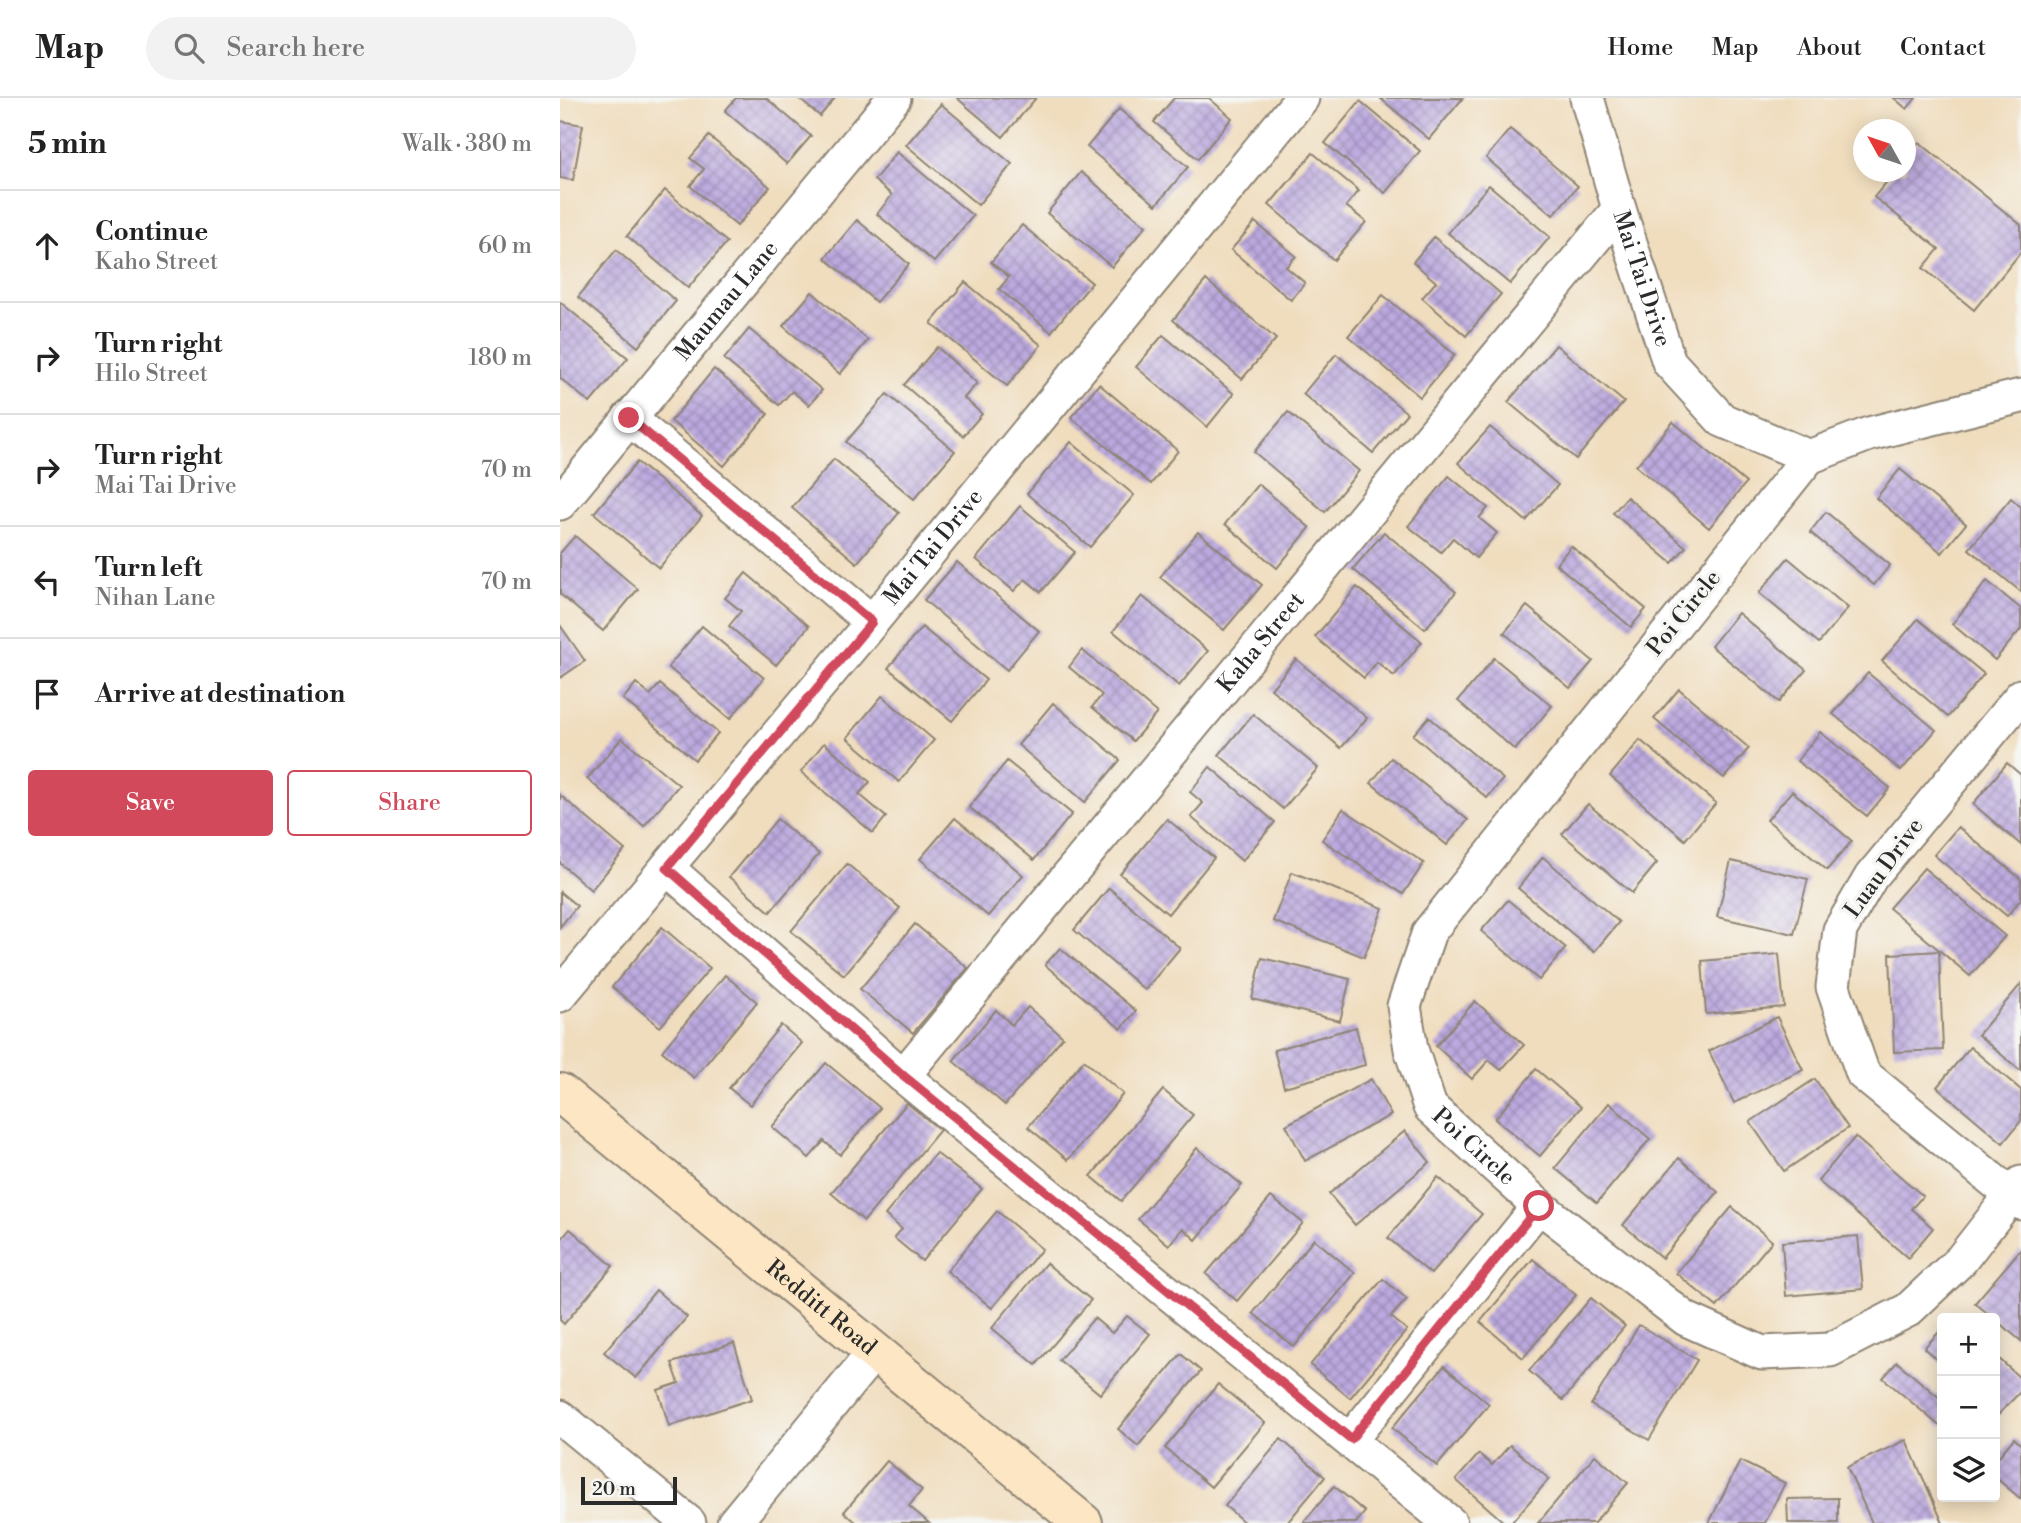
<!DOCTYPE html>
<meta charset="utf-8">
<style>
body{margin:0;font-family:"Libre Bodoni",serif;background:#f2f2f2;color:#222}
.controls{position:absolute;right:21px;bottom:21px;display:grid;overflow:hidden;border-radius:7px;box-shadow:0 4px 18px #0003}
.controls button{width:63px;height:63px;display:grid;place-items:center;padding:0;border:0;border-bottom:2px solid #e0e0e0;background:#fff;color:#222;font:35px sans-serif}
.compass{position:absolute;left:1293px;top:21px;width:63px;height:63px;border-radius:50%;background:#fff;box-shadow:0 4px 18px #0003;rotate:310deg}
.scale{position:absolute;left:21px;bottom:18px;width:96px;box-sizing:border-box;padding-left:7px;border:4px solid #2b2b2b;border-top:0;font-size:19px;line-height:24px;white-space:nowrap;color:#2b2b2b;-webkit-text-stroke:5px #f6f6f2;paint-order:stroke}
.stop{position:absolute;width:21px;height:21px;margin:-16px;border:5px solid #d1495b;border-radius:50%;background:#fff}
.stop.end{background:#d1495b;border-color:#fff;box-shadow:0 2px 7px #0008}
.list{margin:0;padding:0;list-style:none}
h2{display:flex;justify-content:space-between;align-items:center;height:91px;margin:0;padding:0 28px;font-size:30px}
h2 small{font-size:23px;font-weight:400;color:#767676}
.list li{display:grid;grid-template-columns:46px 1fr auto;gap:21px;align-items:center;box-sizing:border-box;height:112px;padding:0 28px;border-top:2px solid #e0e0e0}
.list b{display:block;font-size:26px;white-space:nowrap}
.list p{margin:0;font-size:23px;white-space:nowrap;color:#767676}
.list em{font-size:23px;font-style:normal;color:#767676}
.actions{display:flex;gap:14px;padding:21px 28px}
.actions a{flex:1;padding:16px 0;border:2px solid #d1495b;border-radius:7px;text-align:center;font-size:24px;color:#d1495b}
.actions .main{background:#d1495b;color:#fff}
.icon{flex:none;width:38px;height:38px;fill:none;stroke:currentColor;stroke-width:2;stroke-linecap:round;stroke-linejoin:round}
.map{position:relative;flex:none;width:1461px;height:1425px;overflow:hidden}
header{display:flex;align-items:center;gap:42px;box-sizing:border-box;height:98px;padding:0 35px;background:#fff;border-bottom:2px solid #e0e0e0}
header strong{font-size:33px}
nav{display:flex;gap:38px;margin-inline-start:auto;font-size:24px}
.search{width:490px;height:63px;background:#f2f2f2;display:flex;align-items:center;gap:18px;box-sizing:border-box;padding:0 24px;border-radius:38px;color:#767676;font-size:26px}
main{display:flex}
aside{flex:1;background:#fff}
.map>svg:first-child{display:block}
.building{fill:url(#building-cross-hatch)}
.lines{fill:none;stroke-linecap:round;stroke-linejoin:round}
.street-casing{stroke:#8e8474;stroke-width:37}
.secondary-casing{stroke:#8e8474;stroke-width:42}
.street{stroke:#fff;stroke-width:33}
.secondary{stroke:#fce6c4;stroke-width:38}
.route{stroke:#d1495b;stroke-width:9}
.labels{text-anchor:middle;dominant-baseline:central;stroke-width:7;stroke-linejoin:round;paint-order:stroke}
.street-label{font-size:23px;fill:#2b2b2b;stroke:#f6f6f2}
</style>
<header>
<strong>Map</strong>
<div class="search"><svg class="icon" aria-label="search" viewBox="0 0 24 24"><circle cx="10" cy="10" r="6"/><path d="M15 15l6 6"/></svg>Search here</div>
<nav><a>Home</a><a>Map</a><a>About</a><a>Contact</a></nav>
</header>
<main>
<aside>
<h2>5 min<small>Walk · 380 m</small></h2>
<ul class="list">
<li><svg class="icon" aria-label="ahead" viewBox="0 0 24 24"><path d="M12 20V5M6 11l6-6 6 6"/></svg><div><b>Continue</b><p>Kaho Street</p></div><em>60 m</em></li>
<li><svg class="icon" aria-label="right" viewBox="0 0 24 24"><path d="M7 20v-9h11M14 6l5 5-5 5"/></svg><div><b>Turn right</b><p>Hilo Street</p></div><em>180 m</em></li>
<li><svg class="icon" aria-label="right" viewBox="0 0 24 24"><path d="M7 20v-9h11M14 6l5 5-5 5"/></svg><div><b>Turn right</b><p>Mai Tai Drive</p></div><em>70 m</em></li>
<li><svg class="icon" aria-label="left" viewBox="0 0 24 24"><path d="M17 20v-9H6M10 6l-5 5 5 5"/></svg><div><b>Turn left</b><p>Nihan Lane</p></div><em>70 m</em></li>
<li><svg class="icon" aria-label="arrive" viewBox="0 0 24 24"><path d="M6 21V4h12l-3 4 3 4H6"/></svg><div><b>Arrive at destination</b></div></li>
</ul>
<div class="actions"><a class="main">Save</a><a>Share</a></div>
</aside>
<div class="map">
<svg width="1461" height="1425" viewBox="0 0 1461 1425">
<defs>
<pattern id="building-cross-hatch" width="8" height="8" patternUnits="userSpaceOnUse" patternTransform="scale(1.75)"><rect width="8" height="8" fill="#bca9df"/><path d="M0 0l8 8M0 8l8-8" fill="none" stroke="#998ab5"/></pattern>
</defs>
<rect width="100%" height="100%" fill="#f6f6f2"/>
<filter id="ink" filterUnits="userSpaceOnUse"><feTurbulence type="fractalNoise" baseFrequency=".0143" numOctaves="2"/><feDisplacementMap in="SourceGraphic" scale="14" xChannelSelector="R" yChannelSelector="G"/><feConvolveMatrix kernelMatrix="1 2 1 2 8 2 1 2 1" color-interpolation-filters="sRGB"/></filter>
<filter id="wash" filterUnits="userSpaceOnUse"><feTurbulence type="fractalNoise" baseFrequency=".00686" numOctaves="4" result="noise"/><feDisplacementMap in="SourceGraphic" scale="28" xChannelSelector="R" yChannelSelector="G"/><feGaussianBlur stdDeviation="1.57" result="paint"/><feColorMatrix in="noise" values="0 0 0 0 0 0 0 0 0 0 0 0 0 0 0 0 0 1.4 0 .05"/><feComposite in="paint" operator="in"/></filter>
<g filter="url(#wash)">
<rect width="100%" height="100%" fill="#f0ddbe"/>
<g id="blocks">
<g class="building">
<path d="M 176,0 L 206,0 L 251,38 L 227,66 L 165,13 Z"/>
<path d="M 238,0 L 275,0 L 260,18 Z"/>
<path d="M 397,0 L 476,0 L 443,39 Z"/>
<path d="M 614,0 L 649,0 L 672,20 L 638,61 L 594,24 Z"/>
<path d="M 820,0 L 903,0 L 869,41 Z"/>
<path d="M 1334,0 L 1356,0 L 1347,11 Z"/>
<path d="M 800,3 L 860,53 L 825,95 L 765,45 Z"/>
<path d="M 381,6 L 452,66 L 418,107 L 346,47 Z"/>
<path d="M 559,11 L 628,69 L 596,107 L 527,49 Z"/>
<path d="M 0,23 L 23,27 L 13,82 L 0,80 Z"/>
<path d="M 950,31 L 1018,88 L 993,117 L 926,60 Z"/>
<path d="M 149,38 L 210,89 L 177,128 L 130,88 L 144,71 L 130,60 Z"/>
<path d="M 1359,44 L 1461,127 L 1461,154 L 1414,212 L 1363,170 L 1379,151 L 1314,99 L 1335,74 L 1346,74 L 1346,60 Z"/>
<path d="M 337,54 L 413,118 L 374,164 L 317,116 L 332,97 L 314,82 Z"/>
<path d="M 753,55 L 799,93 L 786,108 L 806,124 L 774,162 L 709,107 Z"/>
<path d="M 521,74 L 586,128 L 552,169 L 487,115 Z"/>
<path d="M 929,87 L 990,139 L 950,186 L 888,135 Z"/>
<path d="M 105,92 L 167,144 L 128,190 L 67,138 Z"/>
<path d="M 297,122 L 349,166 L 316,204 L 265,160 Z"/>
<path d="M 695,124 L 736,158 L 726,169 L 745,185 L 731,202 L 671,152 Z"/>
<path d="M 462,127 L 532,185 L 491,234 L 439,191 L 449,179 L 431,164 Z"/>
<path d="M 874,139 L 941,196 L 906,238 L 862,200 L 876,184 L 853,164 Z"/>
<path d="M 56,152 L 116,203 L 78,249 L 18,199 Z"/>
<path d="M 646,182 L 716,241 L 682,281 L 613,222 Z"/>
<path d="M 405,184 L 481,247 L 447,288 L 371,225 Z"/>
<path d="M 252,194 L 308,242 L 280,276 L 223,228 Z"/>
<path d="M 823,197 L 895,257 L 860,299 L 788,238 Z"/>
<path d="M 0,204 L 68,260 L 30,305 L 0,280 Z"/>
<path d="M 189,231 L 262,292 L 249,307 L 232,293 L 219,307 L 164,261 Z"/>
<path d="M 603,237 L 674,296 L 647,329 L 576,269 Z"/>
<path d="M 996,247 L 1064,304 L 1016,361 L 948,304 Z"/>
<path d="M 377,249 L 417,285 L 404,300 L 422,316 L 403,338 L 344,287 Z"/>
<path d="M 776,256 L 847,315 L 813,355 L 743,296 Z"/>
<path d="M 154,271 L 208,316 L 164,368 L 111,323 Z"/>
<path d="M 539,286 L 618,353 L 591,386 L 511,319 Z"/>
<path d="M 327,296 L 395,353 L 354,401 L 286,344 Z"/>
<path d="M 728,314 L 799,373 L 765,414 L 694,354 Z"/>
<path d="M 1113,324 L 1186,385 L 1149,430 L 1076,368 Z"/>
<path d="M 930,329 L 998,387 L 966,423 L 898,365 Z"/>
<path d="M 511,344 L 574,397 L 530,449 L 467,396 Z"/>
<path d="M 274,361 L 339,415 L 297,465 L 232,410 Z"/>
<path d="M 77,364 L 142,418 L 99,470 L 34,415 Z"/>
<path d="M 1340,371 L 1406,426 L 1382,455 L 1316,400 Z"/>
<path d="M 889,378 L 928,410 L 919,420 L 937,435 L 916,460 L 893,440 L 881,454 L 848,428 Z"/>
<path d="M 698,386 L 750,430 L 717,470 L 665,426 Z"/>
<path d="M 1067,399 L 1126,449 L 1112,465 L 1053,415 Z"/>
<path d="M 1451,400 L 1461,409 L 1461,494 L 1409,451 Z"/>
<path d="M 460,408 L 515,454 L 481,494 L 465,481 L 454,493 L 416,461 Z"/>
<path d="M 1266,414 L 1330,467 L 1314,487 L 1250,434 Z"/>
<path d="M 638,434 L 702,487 L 664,532 L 600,479 Z"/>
<path d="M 824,434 L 896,494 L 865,531 L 793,471 Z"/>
<path d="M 15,438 L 78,491 L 43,533 L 0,496 L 0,455 Z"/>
<path d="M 1011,448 L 1086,511 L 1071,529 L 996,466 Z"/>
<path d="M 1228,460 L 1288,510 L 1259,545 L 1199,495 Z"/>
<path d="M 397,464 L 479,533 L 447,572 L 364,502 Z"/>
<path d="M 186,475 L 249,528 L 216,567 L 169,528 L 181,513 L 165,500 Z"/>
<path d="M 1427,483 L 1461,511 L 1461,531 L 1435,562 L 1392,526 Z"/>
<path d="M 797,489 L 862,544 L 834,578 L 817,564 L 804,580 L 755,539 Z"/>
<path d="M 582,498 L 648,553 L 619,588 L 553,533 Z"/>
<path d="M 967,508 L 1033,563 L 1010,590 L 944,535 Z"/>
<path d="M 1178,515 L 1246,572 L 1219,604 L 1151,548 Z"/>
<path d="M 1358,521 L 1424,576 L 1388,619 L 1322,563 Z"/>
<path d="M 0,527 L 25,563 L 0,580 Z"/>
<path d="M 142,528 L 204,580 L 170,621 L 108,569 Z"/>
<path d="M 362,529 L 426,582 L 392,623 L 328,570 Z"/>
<path d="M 522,552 L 597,615 L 573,643 L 532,609 L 542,597 L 509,569 Z"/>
<path d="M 934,560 L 992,608 L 955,652 L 898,603 Z"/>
<path d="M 736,561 L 807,620 L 781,650 L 711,591 Z"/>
<path d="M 1308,575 L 1376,632 L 1341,673 L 1273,616 Z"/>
<path d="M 76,585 L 90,597 L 100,586 L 158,635 L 135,662 L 63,601 Z"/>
<path d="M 1119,591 L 1189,650 L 1164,680 L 1094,621 Z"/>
<path d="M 322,598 L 374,642 L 339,684 L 287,640 Z"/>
<path d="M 493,605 L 560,662 L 525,704 L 458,647 Z"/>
<path d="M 693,616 L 758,670 L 723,711 L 659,657 Z"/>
<path d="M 869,619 L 943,681 L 927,700 L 853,637 Z"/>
<path d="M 1260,634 L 1330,690 L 1307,718 L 1237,663 Z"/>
<path d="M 62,640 L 119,687 L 84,728 L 27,681 Z"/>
<path d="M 1080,642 L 1156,705 L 1125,742 L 1050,678 Z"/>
<path d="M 264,645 L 310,684 L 299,696 L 326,719 L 313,735 L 241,674 Z"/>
<path d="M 831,660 L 908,722 L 887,747 L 811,685 Z"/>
<path d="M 447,663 L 512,716 L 474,762 L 409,709 Z"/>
<path d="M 1447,665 L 1461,677 L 1461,747 L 1413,706 Z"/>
<path d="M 650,669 L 715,724 L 682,763 L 631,719 L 643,705 L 630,694 Z"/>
<path d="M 1232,693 L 1292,743 L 1267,772 L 1207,722 Z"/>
<path d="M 0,697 L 65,752 L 31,792 L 0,765 Z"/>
<path d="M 1028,706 L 1097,765 L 1072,795 L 1002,736 Z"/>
<path d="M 783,711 L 864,765 L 843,796 L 762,742 Z"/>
<path d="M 395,720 L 463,777 L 428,818 L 360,761 Z"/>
<path d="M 217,721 L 259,756 L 210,814 L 169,779 Z"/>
<path d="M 607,721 L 654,760 L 608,816 L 560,776 Z"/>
<path d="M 1398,729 L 1461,781 L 1461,801 L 1447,818 L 1374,757 Z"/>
<path d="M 983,759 L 1059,824 L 1034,854 L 958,790 Z"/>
<path d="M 1171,763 L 1248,781 L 1234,836 L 1157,819 Z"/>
<path d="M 287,766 L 340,810 L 284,877 L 231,833 Z"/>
<path d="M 1364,770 L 1445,838 L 1410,878 L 1329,810 Z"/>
<path d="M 732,774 L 823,810 L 804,859 L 713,823 Z"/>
<path d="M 549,790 L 620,850 L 585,892 L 514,832 Z"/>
<path d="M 0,794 L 17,808 L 0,829 Z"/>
<path d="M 948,802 L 1006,850 L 979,882 L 921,833 Z"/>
<path d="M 355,826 L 408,870 L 353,935 L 300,891 Z"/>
<path d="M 102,829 L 150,870 L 100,929 L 52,889 Z"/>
<path d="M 500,850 L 576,913 L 561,931 L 485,867 Z"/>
<path d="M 1379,853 L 1383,952 L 1334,954 L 1330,856 Z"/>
<path d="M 1219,856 L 1224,909 L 1146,916 L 1142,863 Z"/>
<path d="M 702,860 L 790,881 L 780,923 L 692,901 Z"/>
<path d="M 165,877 L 197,904 L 134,980 L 102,953 Z"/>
<path d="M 1461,886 L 1461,973 L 1418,937 Z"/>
<path d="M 915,903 L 964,947 L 941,972 L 929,962 L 912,981 L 876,948 Z"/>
<path d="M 468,909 L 503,939 L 445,1007 L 393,963 L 436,912 L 452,927 Z"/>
<path d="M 1217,919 L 1243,972 L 1174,1005 L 1149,953 Z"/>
<path d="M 221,927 L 242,945 L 190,1007 L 169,990 Z"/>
<path d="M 796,929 L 805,967 L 724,989 L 714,952 Z"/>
<path d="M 1410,949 L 1461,992 L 1461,1023 L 1443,1045 L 1377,989 Z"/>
<path d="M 524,962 L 563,996 L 508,1062 L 468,1029 Z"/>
<path d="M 266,965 L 320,1010 L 280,1057 L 264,1043 L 249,1060 L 212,1029 Z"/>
<path d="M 976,971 L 1021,1009 L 980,1058 L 935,1021 Z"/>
<path d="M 811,981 L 831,1017 L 745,1063 L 726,1027 Z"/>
<path d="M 1255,981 L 1288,1030 L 1224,1073 L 1190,1024 Z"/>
<path d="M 603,992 L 633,1017 L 561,1103 L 531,1078 Z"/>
<path d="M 347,1005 L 380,1032 L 304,1123 L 271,1095 Z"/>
<path d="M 1049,1005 L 1090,1041 L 1037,1105 L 995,1070 Z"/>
<path d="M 845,1033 L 870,1064 L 795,1127 L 769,1096 Z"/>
<path d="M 1295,1039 L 1363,1098 L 1351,1111 L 1373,1130 L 1348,1160 L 1258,1083 Z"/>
<path d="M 637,1050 L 682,1087 L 636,1142 L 623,1130 L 609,1147 L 578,1121 Z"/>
<path d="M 376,1055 L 422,1091 L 362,1163 L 334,1140 L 342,1131 L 325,1117 Z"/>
<path d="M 1119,1060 L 1158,1094 L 1102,1160 L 1063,1127 Z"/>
<path d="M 878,1079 L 922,1116 L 871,1176 L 828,1140 Z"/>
<path d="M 711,1099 L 743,1125 L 677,1203 L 646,1176 Z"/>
<path d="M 1172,1109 L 1212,1143 L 1157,1209 L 1116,1175 Z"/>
<path d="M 437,1113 L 482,1151 L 432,1210 L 387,1173 Z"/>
<path d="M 10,1131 L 53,1168 L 4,1226 L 0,1222 L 0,1143 Z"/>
<path d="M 1298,1138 L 1303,1191 L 1226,1198 L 1222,1144 Z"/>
<path d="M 754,1141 L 795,1175 L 734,1249 L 693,1215 Z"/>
<path d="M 1461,1151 L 1461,1243 L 1415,1205 Z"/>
<path d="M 973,1161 L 1016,1197 L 963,1260 L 920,1224 Z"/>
<path d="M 486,1165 L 531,1202 L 476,1267 L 432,1230 Z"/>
<path d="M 823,1181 L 847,1201 L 831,1219 L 847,1232 L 790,1300 L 750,1267 Z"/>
<path d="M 96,1192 L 127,1219 L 76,1280 L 44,1254 Z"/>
<path d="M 1031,1200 L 1065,1228 L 1003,1302 L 969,1273 Z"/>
<path d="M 567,1218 L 590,1236 L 540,1296 L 499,1262 L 534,1220 L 552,1235 Z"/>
<path d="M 1079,1227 L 1137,1262 L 1089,1342 L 1031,1307 Z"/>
<path d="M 1382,1231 L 1382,1267 L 1364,1250 Z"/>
<path d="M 174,1245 L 192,1301 L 109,1328 L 98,1292 L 119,1285 L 112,1265 Z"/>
<path d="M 621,1256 L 641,1273 L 578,1348 L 558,1331 Z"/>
<path d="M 1435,1257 L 1461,1281 L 1461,1293 L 1437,1318 Z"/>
<path d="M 1337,1264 L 1382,1302 L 1382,1330 L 1323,1280 Z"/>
<path d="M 884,1268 L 929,1306 L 877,1368 L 832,1330 Z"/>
<path d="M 658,1286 L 705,1325 L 651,1389 L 605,1350 Z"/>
<path d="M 1454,1340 L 1461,1347 L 1461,1401 L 1435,1379 L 1435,1363 Z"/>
<path d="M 721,1341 L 765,1379 L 727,1425 L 685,1425 L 665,1408 Z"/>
<path d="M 1346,1342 L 1383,1425 L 1312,1425 L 1287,1369 Z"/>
<path d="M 950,1347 L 989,1381 L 951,1425 L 945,1425 L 896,1382 L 919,1356 L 932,1367 Z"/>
<path d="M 1035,1357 L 1068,1385 L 1034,1425 L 978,1425 Z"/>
<path d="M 327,1363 L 362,1392 L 349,1408 L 369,1425 L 297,1425 L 284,1414 Z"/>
<path d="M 1180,1363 L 1225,1385 L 1205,1425 L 1149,1425 Z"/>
<path d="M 774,1388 L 805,1414 L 796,1425 L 743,1425 Z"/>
<path d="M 1278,1400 L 1278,1425 L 1228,1425 L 1227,1401 Z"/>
</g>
</g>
</g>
<g filter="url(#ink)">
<use href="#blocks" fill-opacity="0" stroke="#8e8474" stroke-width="2"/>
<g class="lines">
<defs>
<g id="street">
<path id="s1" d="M 1027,0 L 1059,111 L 1109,264 L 1162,322 L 1249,359 L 1309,336 L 1461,298"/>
<path d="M 69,320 L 312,524"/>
<path id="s2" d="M 1249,359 L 869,834 L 844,908 L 851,951 L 870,1009 L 979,1108 L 1126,1221 L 1202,1255 L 1270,1252 L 1348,1212 L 1401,1162 L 1461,1085"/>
<path id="s3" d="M 0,405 L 334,0"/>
<path d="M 1461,598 L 1311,779 L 1280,832 L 1273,889 L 1303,976 L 1461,1105"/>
<path d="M 107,770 L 343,978 L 890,1425"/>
<path id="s4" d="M 0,897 L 312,524 L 742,0"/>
<path id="s5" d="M 343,978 L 1059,111"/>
<path d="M 0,1319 L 129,1425"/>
<path d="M 791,1341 L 979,1108"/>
<path d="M 174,1425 L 315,1253"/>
</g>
<g id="secondary">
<path id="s6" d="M 0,995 L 523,1425"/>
</g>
</defs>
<use href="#street" class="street-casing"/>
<use href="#secondary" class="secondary-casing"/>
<use href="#street" class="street"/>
<use href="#secondary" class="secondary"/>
</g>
</g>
<g class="lines" filter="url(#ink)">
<path class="route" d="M 69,320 L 312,524 L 107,770 L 344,978 L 791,1341 L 979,1108"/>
</g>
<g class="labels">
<g class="street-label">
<text stroke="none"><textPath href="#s1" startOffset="189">Mai Tai Drive</textPath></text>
<text stroke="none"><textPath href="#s3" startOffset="262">Maumau Lane</textPath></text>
<text stroke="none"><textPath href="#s4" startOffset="583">Mai Tai Drive</textPath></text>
<text transform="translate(1124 515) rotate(-51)">Poi Circle</text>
<text stroke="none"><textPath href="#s5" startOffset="562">Kaha Street</textPath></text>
<text transform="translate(1324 770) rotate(-54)">Luau Drive</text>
<text stroke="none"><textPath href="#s2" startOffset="850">Poi Circle</textPath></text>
<text stroke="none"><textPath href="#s6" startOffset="338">Redditt Road</textPath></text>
</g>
</g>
</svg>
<div class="controls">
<button>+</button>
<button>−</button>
<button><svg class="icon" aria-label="layers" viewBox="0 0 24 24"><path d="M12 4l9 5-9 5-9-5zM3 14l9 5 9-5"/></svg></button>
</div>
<svg class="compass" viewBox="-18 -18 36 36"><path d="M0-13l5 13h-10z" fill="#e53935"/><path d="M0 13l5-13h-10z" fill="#767676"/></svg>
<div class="scale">20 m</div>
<div class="stop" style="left:979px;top:1108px"></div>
<div class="stop end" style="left:69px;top:320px"></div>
</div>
</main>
